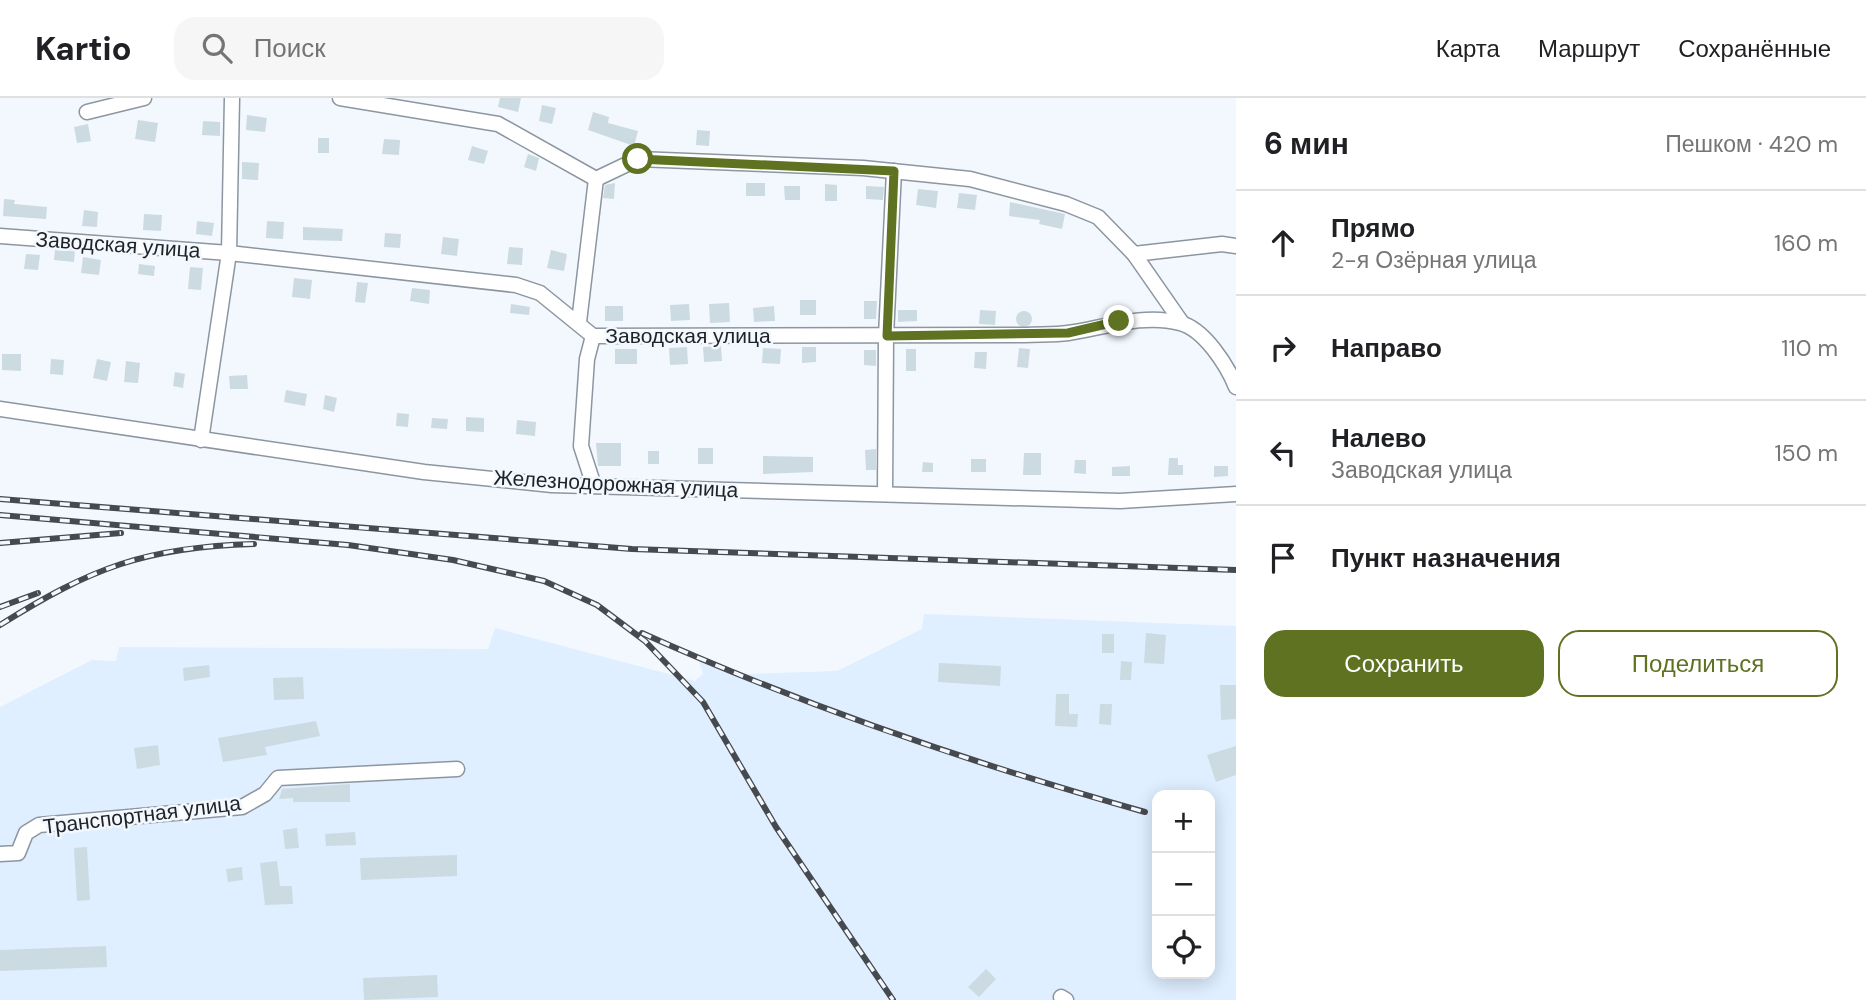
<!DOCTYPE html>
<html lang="ru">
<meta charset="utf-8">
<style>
body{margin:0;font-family:"DM Sans",sans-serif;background:#f6f6f6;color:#202124}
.controls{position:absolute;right:21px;bottom:21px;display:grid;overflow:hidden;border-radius:14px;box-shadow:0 4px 18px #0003}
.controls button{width:63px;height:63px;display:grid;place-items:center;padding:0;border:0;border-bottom:2px solid #e0e0e0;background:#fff;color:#202124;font:35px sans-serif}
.stop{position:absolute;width:21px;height:21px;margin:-16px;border:5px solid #5e7221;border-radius:50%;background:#fff}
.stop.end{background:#5e7221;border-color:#fff;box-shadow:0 2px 7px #0008}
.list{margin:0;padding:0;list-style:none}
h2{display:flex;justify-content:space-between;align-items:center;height:91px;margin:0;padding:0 28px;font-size:30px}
h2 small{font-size:23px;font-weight:400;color:#757577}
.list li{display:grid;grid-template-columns:46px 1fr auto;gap:21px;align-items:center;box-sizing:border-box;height:105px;padding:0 28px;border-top:2px solid #e0e0e0}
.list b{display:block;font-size:26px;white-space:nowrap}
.list p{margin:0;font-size:23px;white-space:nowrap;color:#757577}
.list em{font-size:23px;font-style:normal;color:#757577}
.actions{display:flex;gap:14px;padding:21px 28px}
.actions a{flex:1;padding:16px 0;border:2px solid #5e7221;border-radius:21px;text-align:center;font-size:24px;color:#5e7221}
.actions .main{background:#5e7221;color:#fff}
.icon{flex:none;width:38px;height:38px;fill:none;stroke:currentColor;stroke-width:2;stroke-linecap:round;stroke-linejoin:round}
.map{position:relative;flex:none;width:1236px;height:902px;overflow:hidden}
header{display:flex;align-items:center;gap:42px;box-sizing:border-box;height:98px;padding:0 35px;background:#fff;border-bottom:2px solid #e0e0e0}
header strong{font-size:33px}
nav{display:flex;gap:38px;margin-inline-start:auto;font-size:24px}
.search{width:490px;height:63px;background:#f6f6f6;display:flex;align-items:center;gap:18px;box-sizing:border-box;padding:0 24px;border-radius:21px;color:#757577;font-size:26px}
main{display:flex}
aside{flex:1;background:#fff}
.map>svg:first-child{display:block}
.built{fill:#dfefff;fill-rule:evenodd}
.building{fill:#ccdbe1}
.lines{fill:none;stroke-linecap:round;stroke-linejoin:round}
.minor-casing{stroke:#8d96a0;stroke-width:17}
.minor{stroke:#fff;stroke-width:14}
.rail-casing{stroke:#464a4e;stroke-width:6}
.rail{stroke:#f2f8fe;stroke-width:3.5;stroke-dasharray:10;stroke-linecap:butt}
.route{stroke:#5e7221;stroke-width:9}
.labels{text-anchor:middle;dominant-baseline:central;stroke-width:5;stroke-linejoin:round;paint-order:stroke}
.street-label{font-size:21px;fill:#1f2226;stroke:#f2f8fe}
</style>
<header>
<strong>Kartio</strong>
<div class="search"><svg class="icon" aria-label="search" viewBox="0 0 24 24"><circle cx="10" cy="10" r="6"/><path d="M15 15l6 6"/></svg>Поиск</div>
<nav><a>Карта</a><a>Маршрут</a><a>Сохранённые</a></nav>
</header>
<main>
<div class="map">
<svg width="1236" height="902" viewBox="0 0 1236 902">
<rect width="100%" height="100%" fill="#f2f8fe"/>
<path class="built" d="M 924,516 L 1236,528 L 1236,902 L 0,902 L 0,609 L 92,562 L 116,563 L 119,549 L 488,551 L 495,530 L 695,583 L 703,576 L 699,563 L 746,576 L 837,573 L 922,531 ZM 1157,697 L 1210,697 L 1210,876 L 1157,876 Z"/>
<g class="building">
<path d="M 500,0 L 521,0 L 518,14 L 498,9 Z"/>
<path d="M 542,7 L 556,10 L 552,26 L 539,23 Z"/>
<path d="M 593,14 L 609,19 L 608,25 L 638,33 L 634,48 L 588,32 Z"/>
<path d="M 247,17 L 267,20 L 265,34 L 246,32 Z"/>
<path d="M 138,22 L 158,25 L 155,44 L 135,41 Z"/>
<path d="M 203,23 L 220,24 L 220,38 L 202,37 Z"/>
<path d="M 88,26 L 91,43 L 77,45 L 74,29 Z"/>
<path d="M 697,32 L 710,33 L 709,48 L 696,47 Z"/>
<rect x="318" y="40" width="11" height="15"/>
<path d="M 384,41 L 400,42 L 399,57 L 382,56 Z"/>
<path d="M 472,48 L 488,53 L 484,66 L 468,62 Z"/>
<path d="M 528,56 L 539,60 L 536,73 L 524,69 Z"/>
<path d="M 242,64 L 259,65 L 258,82 L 242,81 Z"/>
<path d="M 615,85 L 614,101 L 603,100 L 605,87 Z"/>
<rect x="746" y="85" width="19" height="13"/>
<path d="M 825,86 L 837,87 L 837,103 L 825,103 Z"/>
<path d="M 784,88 L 800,88 L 800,102 L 785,102 Z"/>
<path d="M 866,88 L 884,89 L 883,102 L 866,101 Z"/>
<path d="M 918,91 L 938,93 L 936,110 L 916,107 Z"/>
<path d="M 959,95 L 977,97 L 975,112 L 957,110 Z"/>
<path d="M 4,101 L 15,102 L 14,106 L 47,109 L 46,121 L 3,118 Z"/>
<path d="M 1010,104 L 1065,116 L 1062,131 L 1039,126 L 1040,122 L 1009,118 Z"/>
<path d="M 84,112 L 98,114 L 97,129 L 82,128 Z"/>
<path d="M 144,116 L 162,117 L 161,133 L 143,132 Z"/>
<path d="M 197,123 L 214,125 L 212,138 L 196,136 Z"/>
<path d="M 267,123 L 284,124 L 283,141 L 266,140 Z"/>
<path d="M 303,129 L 343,131 L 342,143 L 303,142 Z"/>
<path d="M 385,135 L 401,136 L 400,150 L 384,149 Z"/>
<path d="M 443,139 L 459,141 L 457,158 L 441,156 Z"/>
<path d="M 509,149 L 523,150 L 522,167 L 507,166 Z"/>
<path d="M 55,152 L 75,153 L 74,164 L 54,162 Z"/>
<path d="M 551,152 L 567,156 L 564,173 L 547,170 Z"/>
<path d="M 26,156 L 40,157 L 38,172 L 24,171 Z"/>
<path d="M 83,159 L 101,162 L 99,177 L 81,175 Z"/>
<path d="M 139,166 L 155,168 L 154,178 L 138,176 Z"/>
<path d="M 190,169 L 203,170 L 201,192 L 188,191 Z"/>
<path d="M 294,180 L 312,182 L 310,201 L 292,199 Z"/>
<path d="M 357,184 L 368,185 L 365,205 L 355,204 Z"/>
<path d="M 412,190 L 430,192 L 429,206 L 410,203 Z"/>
<rect x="800" y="202" width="16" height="15"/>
<path d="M 864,203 L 877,203 L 876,221 L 864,221 Z"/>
<path d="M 729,205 L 730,224 L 710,225 L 709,206 Z"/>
<path d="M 511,206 L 530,209 L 529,217 L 510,215 Z"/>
<path d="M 689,206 L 690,222 L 671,223 L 670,207 Z"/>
<rect x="605" y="208" width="18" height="15"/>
<path d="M 774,208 L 775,223 L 754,224 L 753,210 Z"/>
<path d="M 898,212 L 917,212 L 917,223 L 898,224 Z"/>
<path d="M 980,212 L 996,213 L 995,227 L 979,226 Z"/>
<circle cx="1024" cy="221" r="8"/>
<path d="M 721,248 L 722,263 L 704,264 L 703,249 Z"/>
<path d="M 687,249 L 688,266 L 670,267 L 669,250 Z"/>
<path d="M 802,249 L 816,249 L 816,264 L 802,265 Z"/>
<path d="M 763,250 L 781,251 L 780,266 L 762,265 Z"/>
<path d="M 1019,250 L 1030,251 L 1028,270 L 1017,269 Z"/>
<rect x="615" y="251" width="22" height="15"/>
<rect x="906" y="251" width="10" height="22"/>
<path d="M 864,252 L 876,252 L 876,268 L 864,267 Z"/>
<path d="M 975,254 L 987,254 L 986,271 L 974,270 Z"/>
<path d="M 2,256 L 21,256 L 21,273 L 2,272 Z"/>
<path d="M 51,261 L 64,262 L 63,277 L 50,276 Z"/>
<path d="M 97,261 L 111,264 L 107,283 L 93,280 Z"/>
<path d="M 126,263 L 140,265 L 138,285 L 124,284 Z"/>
<path d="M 175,274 L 185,276 L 183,290 L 173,288 Z"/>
<path d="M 247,277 L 248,291 L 230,291 L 229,278 Z"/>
<path d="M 286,292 L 307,296 L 305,308 L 284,304 Z"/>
<path d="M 325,297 L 337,300 L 334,314 L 323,311 Z"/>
<path d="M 397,315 L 409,316 L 408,329 L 396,328 Z"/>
<path d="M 466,319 L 484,320 L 484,334 L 466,333 Z"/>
<path d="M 432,320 L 448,321 L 447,331 L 431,330 Z"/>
<path d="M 517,322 L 536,324 L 535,338 L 516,336 Z"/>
<path d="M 596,345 L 621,345 L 621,368 L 598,368 Z"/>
<rect x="698" y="350" width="15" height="16"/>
<path d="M 876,351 L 876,372 L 866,372 L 865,352 Z"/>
<rect x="648" y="353" width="11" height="13"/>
<path d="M 1024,355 L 1041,355 L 1041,377 L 1023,377 Z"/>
<path d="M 763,358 L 813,359 L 813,374 L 763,376 Z"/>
<path d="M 1169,360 L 1178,360 L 1178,367 L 1183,367 L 1183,377 L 1168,377 Z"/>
<rect x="971" y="361" width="15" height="13"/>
<path d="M 1075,362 L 1086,362 L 1086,376 L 1074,375 Z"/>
<path d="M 923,364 L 933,365 L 933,374 L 922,374 Z"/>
<path d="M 1130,368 L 1130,378 L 1112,378 L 1112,369 Z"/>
<path d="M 1214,368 L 1228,368 L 1228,378 L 1214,379 Z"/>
<path d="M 1146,535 L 1166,537 L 1164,566 L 1144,565 Z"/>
<rect x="1102" y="536" width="12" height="19"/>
<path d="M 1121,563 L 1132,564 L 1131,582 L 1120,582 Z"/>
<path d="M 939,565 L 1001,568 L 1000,588 L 938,584 Z"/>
<path d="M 209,567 L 210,579 L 184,583 L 183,570 Z"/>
<path d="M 303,579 L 304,601 L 274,602 L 273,580 Z"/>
<path d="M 1220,587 L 1236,587 L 1236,621 L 1221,622 Z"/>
<path d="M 1056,596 L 1069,596 L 1069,616 L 1078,616 L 1077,629 L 1055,628 Z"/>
<path d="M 1100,606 L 1112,606 L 1111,627 L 1099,626 Z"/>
<path d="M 316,623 L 320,638 L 265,649 L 267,657 L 223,664 L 218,640 Z"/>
<path d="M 158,647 L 160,667 L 137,671 L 134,650 Z"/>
<path d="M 1236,648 L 1236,677 L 1216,684 L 1207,657 Z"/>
<path d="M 350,686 L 350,704 L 293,704 L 293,700 L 279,701 L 282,691 Z"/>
<path d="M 297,730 L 299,750 L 285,751 L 283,732 Z"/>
<path d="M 355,734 L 356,747 L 326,748 L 325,736 Z"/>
<path d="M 87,749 L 90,802 L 77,803 L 74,750 Z"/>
<path d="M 457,757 L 457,778 L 361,782 L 360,760 Z"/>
<path d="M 277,763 L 280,788 L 292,788 L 293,806 L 265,807 L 260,765 Z"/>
<path d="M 242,769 L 243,782 L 228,784 L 226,771 Z"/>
<path d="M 106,848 L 107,869 L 0,873 L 0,852 Z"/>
<path d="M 986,871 L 996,881 L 979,899 L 968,889 Z"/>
<path d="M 437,877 L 438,899 L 364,902 L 363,880 Z"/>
</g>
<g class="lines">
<defs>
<g id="minor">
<path d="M 340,0 L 498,26 L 596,81 L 638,61 L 863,70 L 970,81 L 1066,106 L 1098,119 L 1134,156 L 1182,225"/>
<path d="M 87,14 L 144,0"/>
<path d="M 0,138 L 229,155 L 516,187 L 540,195 L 593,238 L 1024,237 C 1039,236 1054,237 1068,235 C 1103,230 1143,215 1180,225 C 1204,231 1227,267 1236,289"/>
<path d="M 1134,156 L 1222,146 L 1236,148"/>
<path d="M 579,224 L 596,81"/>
<path d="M 593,238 L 587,261 L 581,348 L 594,388"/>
<path d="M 0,311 L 424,374 L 552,387 L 1120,403 L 1236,396"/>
<path d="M 201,342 L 229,155 L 232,0"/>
<path d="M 885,396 L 886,238 L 894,73"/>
<path d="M 0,756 L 18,755 L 26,735 L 39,727 L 242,709 L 265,696 L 278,680 L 457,671"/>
<path d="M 1061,899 L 1066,902"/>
</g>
</defs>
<use href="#minor" class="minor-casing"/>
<use href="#minor" class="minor"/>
<defs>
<g id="rail">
<path d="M 0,401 L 632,451 L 1236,472"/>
<path d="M 0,417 L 348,447 L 453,462 L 544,483 L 597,507 L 645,543 L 703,604 L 776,729 L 893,902"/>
<path d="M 0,445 L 121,435"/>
<path d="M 0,509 L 38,495"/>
<path d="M 0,527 C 91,470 145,449 254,446"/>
<path d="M 642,535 C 804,608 974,666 1145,714"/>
</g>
</defs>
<use href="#rail" class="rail-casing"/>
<use href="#rail" class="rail"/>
</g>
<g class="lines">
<path class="route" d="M 638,61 L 894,73 L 887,238 L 1068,235 L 1119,223"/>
</g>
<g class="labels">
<g class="street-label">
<text transform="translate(118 147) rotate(4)">Заводская улица</text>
<text x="688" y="238">Заводская улица</text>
<text transform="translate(616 386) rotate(3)">Железнодорожная улица</text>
<text transform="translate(142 717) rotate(-7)">Транспортная улица</text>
</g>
</g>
</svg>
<div class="controls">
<button>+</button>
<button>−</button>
<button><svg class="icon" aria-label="locate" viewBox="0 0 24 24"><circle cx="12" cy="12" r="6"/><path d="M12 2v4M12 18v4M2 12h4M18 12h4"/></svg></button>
</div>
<div class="stop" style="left:638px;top:61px"></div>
<div class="stop end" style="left:1119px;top:223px"></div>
</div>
<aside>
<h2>6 мин<small>Пешком · 420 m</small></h2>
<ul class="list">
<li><svg class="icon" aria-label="ahead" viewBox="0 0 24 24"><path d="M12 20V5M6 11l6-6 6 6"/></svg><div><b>Прямо</b><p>2-я Озёрная улица</p></div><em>160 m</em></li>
<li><svg class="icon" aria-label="right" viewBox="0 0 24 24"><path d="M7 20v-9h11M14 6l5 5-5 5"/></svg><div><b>Направо</b></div><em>110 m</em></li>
<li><svg class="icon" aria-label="left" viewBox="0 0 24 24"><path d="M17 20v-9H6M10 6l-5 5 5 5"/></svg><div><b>Налево</b><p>Заводская улица</p></div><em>150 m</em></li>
<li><svg class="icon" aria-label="arrive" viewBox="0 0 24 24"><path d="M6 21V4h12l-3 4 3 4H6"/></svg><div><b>Пункт назначения</b></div></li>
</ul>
<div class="actions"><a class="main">Сохранить</a><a>Поделиться</a></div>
</aside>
</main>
